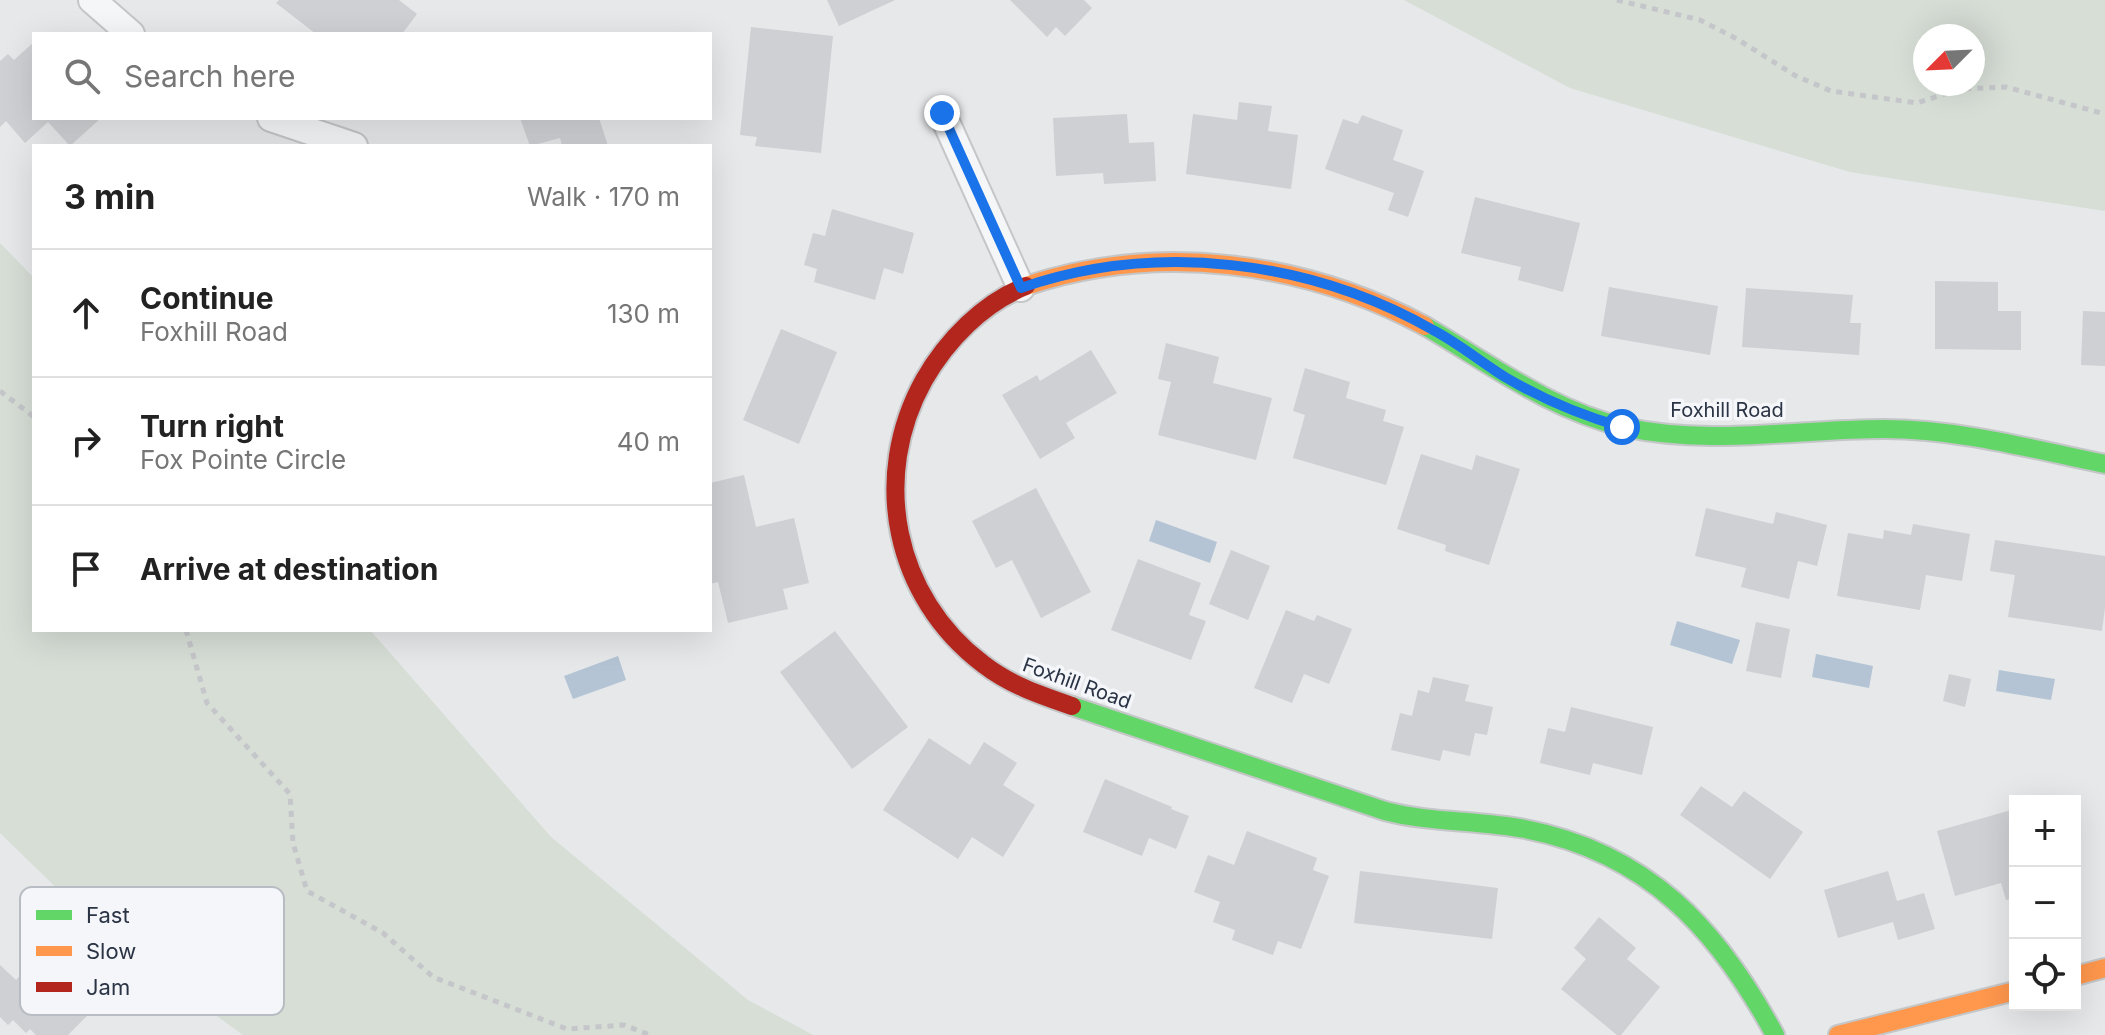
<!DOCTYPE html>
<meta charset="utf-8">
<style>
body{margin:0;font-family:Inter,sans-serif;background:#f6f6f6;color:#222}
.controls{position:absolute;right:24px;bottom:24px;display:grid;overflow:hidden;border-radius:0px;box-shadow:0 8px 32px #0002}
.controls button{width:72px;height:72px;display:grid;place-items:center;padding:0;border:0;border-bottom:2px solid #e0e0e0;background:#fff;color:#222;font:40px sans-serif}
.compass{position:absolute;left:1913px;top:24px;width:72px;height:72px;border-radius:50%;background:#fff;box-shadow:0 8px 32px #0002;rotate:246deg}
.stop{position:absolute;width:24px;height:24px;margin:-18px;border:6px solid #1a73e8;border-radius:50%;background:#fff}
.stop.end{background:#1a73e8;border-color:#fff;box-shadow:0 2px 8px #0008}
.list{margin:0;padding:0;list-style:none}
h2{display:flex;justify-content:space-between;align-items:center;height:104px;margin:0;padding:0 32px;font-size:34px}
h2 small{font-size:26px;font-weight:400;color:#767676}
.list li{display:grid;grid-template-columns:52px 1fr auto;gap:24px;align-items:center;box-sizing:border-box;height:128px;padding:0 32px;border-top:2px solid #e0e0e0}
.list b{display:block;font-size:30px;white-space:nowrap}
.list p{margin:0;font-size:26px;white-space:nowrap;color:#767676}
.list em{font-size:26px;font-style:normal;color:#767676}
.icon{flex:none;width:44px;height:44px;fill:none;stroke:currentColor;stroke-width:2;stroke-linecap:round;stroke-linejoin:round}
.map{position:relative;flex:none;width:2105px;height:1035px;overflow:hidden}
.search{position:absolute;background:#fff;box-shadow:0 8px 32px #0002;left:32px;top:32px;width:680px;height:88px;display:flex;align-items:center;gap:20px;box-sizing:border-box;padding:0 28px;border-radius:0px;color:#767676;font-size:30px}
.panel{position:absolute;background:#fff;box-shadow:0 8px 32px #0002;left:32px;top:144px;width:680px;height:488px;border-radius:0px}
.map>svg:first-child{display:block}
.green{fill:#d6ded6;fill-rule:evenodd}
.water{fill:#b4c4d5}
.building{fill:#ced0d3}
.lines{fill:none;stroke-linecap:round;stroke-linejoin:round}
.street-casing{stroke:#c4c6c8;stroke-width:30}
.fast-casing{stroke:#c4c6c8;stroke-width:22}
.slow-casing{stroke:#c4c6c8;stroke-width:22}
.jam-casing{stroke:#c4c6c8;stroke-width:22}
.path{stroke:#c5c6ca;stroke-width:5;stroke-dasharray:6 6;stroke-linecap:butt}
.street{stroke:#f5f6f7;stroke-width:26}
.fast{stroke:#63d668;stroke-width:18}
.slow{stroke:#ff974d;stroke-width:18}
.jam{stroke:#b3261e;stroke-width:18}
.route{stroke:#1a73e8;stroke-width:10}
.labels{text-anchor:middle;dominant-baseline:central;stroke-width:7;stroke-linejoin:round;paint-order:stroke}
.street-label{font-size:20px;fill:#2b3445;stroke:#f4f6f9}
.key{fill:#f4f6f9;stroke:#b8bcc3;stroke-width:2}
.key-label{font-size:22px;fill:#2b3445}
</style>
<div class="map">
<svg width="2105" height="1035" viewBox="0 0 2105 1035">
<rect width="100%" height="100%" fill="#e6e8ea"/>
<g class="green">
<path d="M 1404,0 L 2105,0 L 2105,211 L 1850,172 L 1570,88 ZM 1925,36 L 1973,36 L 1973,84 L 1925,84 Z"/>
<path d="M 0,243 L 34,278 L 34,630 L 370,630 L 551,837 L 748,1000 L 813,1035 L 243,1035 L 104,934 L 0,833 Z"/>
</g>
<g class="water">
<path d="M 1156,520 L 1217,542 L 1210,563 L 1149,541 Z"/>
<path d="M 1677,621 L 1740,640 L 1732,664 L 1670,645 Z"/>
<path d="M 1816,654 L 1873,666 L 1869,688 L 1812,677 Z"/>
<path d="M 618,656 L 626,680 L 573,699 L 564,676 Z"/>
<path d="M 1999,670 L 2055,679 L 2051,700 L 1996,691 Z"/>
</g>
<g class="building">
<path d="M 279,0 L 399,0 L 417,14 L 402,34 L 316,34 L 276,3 Z"/>
<path d="M 827,0 L 895,0 L 839,26 Z"/>
<path d="M 1010,0 L 1084,0 L 1092,8 L 1065,36 L 1056,27 L 1047,37 Z"/>
<path d="M 751,27 L 833,36 L 821,153 L 755,146 L 757,137 L 740,135 Z"/>
<path d="M 34,42 L 34,118 L 101,118 L 70,146 L 48,122 L 25,143 L 6,121 L 0,127 L 0,61 L 8,54 L 14,60 Z"/>
<path d="M 1239,102 L 1272,106 L 1268,131 L 1298,135 L 1291,189 L 1186,174 L 1193,114 L 1237,120 Z"/>
<path d="M 1127,114 L 1129,143 L 1154,142 L 1156,181 L 1104,184 L 1103,173 L 1056,176 L 1053,118 Z"/>
<path d="M 1362,115 L 1403,130 L 1393,160 L 1424,171 L 1408,217 L 1388,210 L 1394,193 L 1325,169 L 1343,119 L 1358,124 Z"/>
<path d="M 520,118 L 599,118 L 608,146 L 562,146 L 560,138 L 530,146 Z"/>
<path d="M 1475,197 L 1580,223 L 1563,292 L 1518,280 L 1521,267 L 1461,253 Z"/>
<path d="M 832,209 L 914,233 L 903,274 L 884,268 L 875,300 L 814,282 L 817,269 L 804,265 L 813,233 L 825,236 Z"/>
<path d="M 1935,281 L 1998,282 L 1998,311 L 2021,311 L 2021,350 L 1935,349 Z"/>
<path d="M 1609,287 L 1718,306 L 1710,355 L 1601,336 Z"/>
<path d="M 1746,288 L 1853,295 L 1850,323 L 1861,323 L 1859,355 L 1742,347 Z"/>
<path d="M 2083,311 L 2105,312 L 2105,366 L 2081,365 Z"/>
<path d="M 781,329 L 837,352 L 799,444 L 743,420 Z"/>
<path d="M 1166,343 L 1219,357 L 1213,383 L 1272,398 L 1256,460 L 1158,435 L 1171,382 L 1158,379 Z"/>
<path d="M 1091,350 L 1117,393 L 1066,423 L 1075,438 L 1040,459 L 1002,395 L 1037,375 L 1040,381 Z"/>
<path d="M 1305,368 L 1350,382 L 1346,398 L 1386,410 L 1383,421 L 1404,427 L 1386,485 L 1293,458 L 1305,415 L 1293,411 Z"/>
<path d="M 1421,454 L 1472,470 L 1476,455 L 1520,469 L 1489,565 L 1445,551 L 1446,545 L 1397,529 Z"/>
<path d="M 744,475 L 756,527 L 794,518 L 809,583 L 783,589 L 788,609 L 728,623 L 718,582 L 710,584 L 710,483 Z"/>
<path d="M 1036,488 L 1091,592 L 1041,618 L 1012,560 L 996,568 L 972,521 Z"/>
<path d="M 1706,508 L 1773,524 L 1776,512 L 1827,525 L 1817,566 L 1798,561 L 1789,599 L 1741,587 L 1746,568 L 1695,556 Z"/>
<path d="M 1913,524 L 1970,534 L 1962,581 L 1926,575 L 1920,610 L 1837,596 L 1848,533 L 1883,539 L 1884,530 L 1911,535 Z"/>
<path d="M 1995,540 L 2105,556 L 2105,608 L 2102,631 L 2008,617 L 2015,575 L 1990,571 Z"/>
<path d="M 1231,550 L 1270,566 L 1248,620 L 1209,604 Z"/>
<path d="M 1138,559 L 1201,583 L 1189,615 L 1206,621 L 1191,660 L 1111,630 Z"/>
<path d="M 1286,610 L 1314,621 L 1317,615 L 1352,629 L 1329,684 L 1304,674 L 1292,703 L 1254,688 Z"/>
<path d="M 1756,622 L 1790,629 L 1781,678 L 1746,671 Z"/>
<path d="M 835,631 L 908,727 L 852,769 L 780,672 Z"/>
<path d="M 1949,674 L 1971,679 L 1965,707 L 1943,701 Z"/>
<path d="M 1433,677 L 1469,685 L 1465,701 L 1493,707 L 1487,735 L 1475,733 L 1470,756 L 1443,750 L 1440,761 L 1391,750 L 1400,713 L 1412,716 L 1418,690 L 1429,693 Z"/>
<path d="M 1571,707 L 1653,727 L 1642,775 L 1593,763 L 1590,775 L 1540,763 L 1548,728 L 1565,732 Z"/>
<path d="M 929,738 L 970,765 L 984,742 L 1017,763 L 1003,785 L 1035,805 L 1003,857 L 972,837 L 958,859 L 883,810 Z"/>
<path d="M 1105,779 L 1172,807 L 1171,809 L 1189,816 L 1176,849 L 1149,838 L 1142,856 L 1083,832 Z"/>
<path d="M 1701,786 L 1732,807 L 1744,791 L 1803,832 L 1770,879 L 1680,815 Z"/>
<path d="M 2015,809 L 2015,898 L 2006,900 L 2001,883 L 1955,896 L 1937,831 Z"/>
<path d="M 1247,831 L 1317,858 L 1313,870 L 1329,876 L 1301,949 L 1278,941 L 1273,955 L 1232,940 L 1235,930 L 1213,922 L 1220,902 L 1194,892 L 1208,855 L 1234,865 Z"/>
<path d="M 1360,871 L 1498,888 L 1492,939 L 1354,923 Z"/>
<path d="M 1888,871 L 1897,901 L 1924,893 L 1935,929 L 1898,940 L 1893,922 L 1838,938 L 1824,890 Z"/>
<path d="M 1599,917 L 1636,948 L 1627,959 L 1660,987 L 1621,1035 L 1617,1035 L 1561,989 L 1586,959 L 1574,948 Z"/>
<path d="M 36,958 L 81,998 L 78,1001 L 87,1010 L 85,1012 L 88,1015 L 68,1035 L 36,1035 L 30,1029 L 26,1033 L 13,1020 L 8,1025 L 0,1017 L 0,965 L 16,980 Z"/>
</g>
<g class="lines">
<defs>
<g id="street">
<path d="M 92,0 L 131,34"/>
<path d="M 942,113 L 1021,288"/>
<path d="M 271,118 L 354,146"/>
</g>
<g id="fast">
<path d="M 1425,326 C 1489,363 1550,410 1624,427 C 1709,446 1798,429 1884,429 C 1959,429 2032,449 2105,464"/>
<path d="M 1072,706 L 1385,811 C 1431,823 1478,820 1525,829 C 1648,853 1717,928 1775,1035"/>
</g>
<g id="slow">
<path d="M 1026,286 C 1158,242 1304,261 1425,326"/>
<path d="M 2075,976 L 2105,968"/>
<path d="M 1838,1035 L 2015,991"/>
</g>
<path id="jam" d="M 1026,286 C 983,303 947,340 924,380 C 870,477 894,597 983,664 C 1010,685 1040,695 1072,706"/>
</defs>
<use href="#street" class="street-casing"/>
<use href="#fast" class="fast-casing"/>
<use href="#slow" class="slow-casing"/>
<use href="#jam" class="jam-casing"/>
<g class="path">
<path d="M 1617,0 L 1700,20 L 1737,39 L 1796,76 L 1831,91 L 1917,103 L 1960,89 L 2006,87 L 2105,114"/>
<path d="M 0,391 L 34,417"/>
<path d="M 186,630 L 207,703 L 290,794 L 293,843 L 307,891 L 383,933 L 433,977 L 567,1029 L 624,1025 L 650,1035"/>
</g>
<use href="#street" class="street"/>
<use href="#fast" class="fast"/>
<use href="#slow" class="slow"/>
<use href="#jam" class="jam"/>
</g>
<g class="lines">
<path class="route" d="M 942,113 L 1021,288 C 1156,241 1310,260 1433,330 C 1458,343 1481,362 1505,377 C 1542,399 1580,415 1622,427"/>
</g>
<g class="labels">
<g class="street-label">
<text x="1727" y="410">Foxhill Road</text>
<text transform="translate(1077 683) rotate(20)">Foxhill Road</text>
</g>
</g>
<rect x="20" y="887" width="264" height="128" rx="12" class="key"/>
<rect x="36" y="910" width="36" height="10" fill="#63d668"/>
<rect x="36" y="946" width="36" height="10" fill="#ff974d"/>
<rect x="36" y="982" width="36" height="10" fill="#b3261e"/>
<g class="key-label">
<text x="86" y="923">Fast</text>
<text x="86" y="959">Slow</text>
<text x="86" y="995">Jam</text>
</g>
</svg>
<div class="controls">
<button>+</button>
<button>−</button>
<button><svg class="icon" aria-label="locate" viewBox="0 0 24 24"><circle cx="12" cy="12" r="6"/><path d="M12 2v4M12 18v4M2 12h4M18 12h4"/></svg></button>
</div>
<svg class="compass" viewBox="-18 -18 36 36"><path d="M0-13l5 13h-10z" fill="#e53935"/><path d="M0 13l5-13h-10z" fill="#767676"/></svg>
<div class="stop" style="left:1622px;top:427px"></div>
<div class="stop end" style="left:942px;top:113px"></div>
<div class="search"><svg class="icon" aria-label="search" viewBox="0 0 24 24"><circle cx="10" cy="10" r="6"/><path d="M15 15l6 6"/></svg>Search here</div>
<section class="panel">
<h2>3 min<small>Walk · 170 m</small></h2>
<ul class="list">
<li><svg class="icon" aria-label="ahead" viewBox="0 0 24 24"><path d="M12 20V5M6 11l6-6 6 6"/></svg><div><b>Continue</b><p>Foxhill Road</p></div><em>130 m</em></li>
<li><svg class="icon" aria-label="right" viewBox="0 0 24 24"><path d="M7 20v-9h11M14 6l5 5-5 5"/></svg><div><b>Turn right</b><p>Fox Pointe Circle</p></div><em>40 m</em></li>
<li><svg class="icon" aria-label="arrive" viewBox="0 0 24 24"><path d="M6 21V4h12l-3 4 3 4H6"/></svg><div><b>Arrive at destination</b></div></li>
</ul>
</section>
</div>
